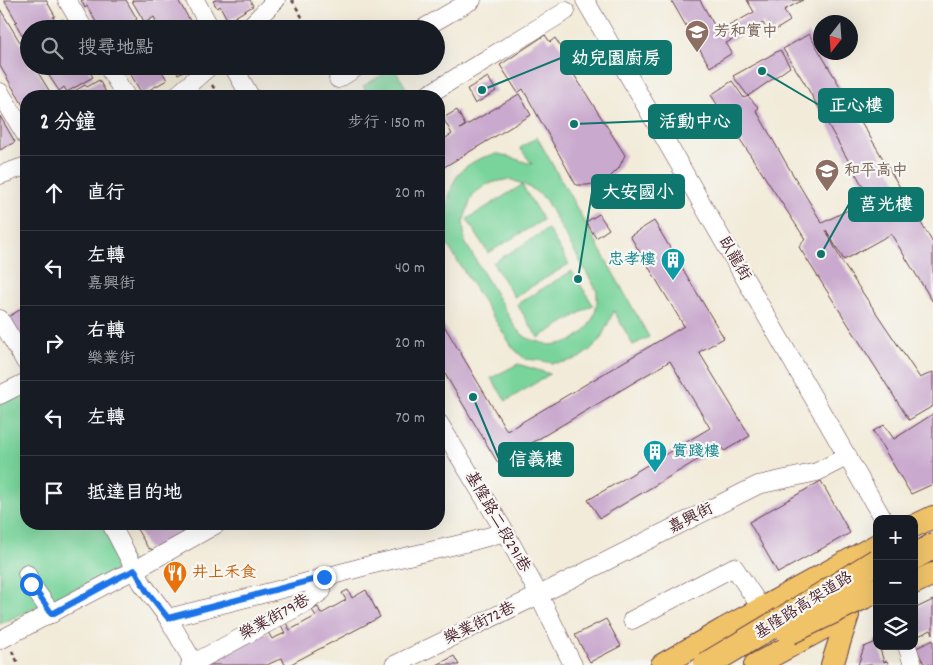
<!DOCTYPE html>
<html lang="zh-TW">
<meta charset="utf-8">
<style>
body{margin:0;font-family:Dekko,"LXGW WenKai TC",sans-serif;background:#242831;color:#f1f3f6}
.controls{position:absolute;right:15px;bottom:15px;display:grid;overflow:hidden;border-radius:10px;box-shadow:0 5px 20px #0002}
.controls button{width:45px;height:45px;display:grid;place-items:center;padding:0;border:0;border-bottom:1px solid #363941;background:#171b24;color:#f1f3f6;font:25px sans-serif}
.compass{position:absolute;left:813px;top:15px;width:45px;height:45px;border-radius:50%;background:#171b24;box-shadow:0 5px 20px #0002;rotate:197deg}
.stop{position:absolute;width:15px;height:15px;margin:-11px;border:4px solid #1a73e8;border-radius:50%;background:#fff}
.stop.end{background:#1a73e8;border-color:#fff;box-shadow:0 1px 5px #0008}
.list{margin:0;padding:0;list-style:none}
h2{display:flex;justify-content:space-between;align-items:center;height:65px;margin:0;padding:0 20px;font-size:21px}
h2 small{font-size:16px;font-weight:400;color:#9ea1a6}
.list li{display:grid;grid-template-columns:32px 1fr auto;gap:15px;align-items:center;box-sizing:border-box;height:75px;padding:0 20px;border-top:1px solid #363941}
.list b{display:block;font-size:19px;white-space:nowrap}
.list p{margin:0;font-size:16px;white-space:nowrap;color:#9ea1a6}
.list em{font-size:16px;font-style:normal;color:#9ea1a6}
.icon{flex:none;width:28px;height:28px;fill:none;stroke:currentColor;stroke-width:2;stroke-linecap:round;stroke-linejoin:round}
.map{position:relative;flex:none;width:933px;height:665px;overflow:hidden}
.search{position:absolute;background:#171b24;box-shadow:0 5px 20px #0002;left:20px;top:20px;width:425px;height:55px;display:flex;align-items:center;gap:12px;box-sizing:border-box;padding:0 18px;border-radius:28px;color:#9ea1a6;font-size:19px}
.panel{position:absolute;background:#171b24;box-shadow:0 5px 20px #0002;left:20px;top:90px;width:425px;height:440px;border-radius:20px}
.map>svg:first-child{display:block}
.green{fill:#79d49b;stroke:#627a63;fill-rule:evenodd}
.building{fill:#c9a9ce}
.lines{fill:none;stroke-linecap:round;stroke-linejoin:round}
.minor-casing{stroke:#633e45;stroke-width:19}
.major-casing{stroke:#633e45;stroke-width:24}
.highway-casing{stroke:#633e45;stroke-width:27}
.path{stroke:#633e45;stroke-width:2.5;stroke-dasharray:4 4;stroke-linecap:butt}
.minor{stroke:#fff;stroke-width:18}
.major{stroke:#f0c369;stroke-width:22}
.highway{stroke:#f0c369;stroke-width:25}
.highway-bridge-casing{stroke:#633e45;stroke-width:27;stroke-linecap:butt}
.highway-bridge{stroke:#f0c369;stroke-width:25}
.route{stroke:#1a73e8;stroke-width:6}
.labels{text-anchor:middle;dominant-baseline:central;stroke-width:4.5;stroke-linejoin:round;paint-order:stroke}
.education-label{font-size:16px;fill:#785e54;stroke:#f6f6f2;text-anchor:start}
.street-label{font-size:16px;fill:#4a1f2b;stroke:#f6f6f2}
.culture-label{font-size:16px;fill:#0d838f;stroke:#f6f6f2;text-anchor:end}
.food-label{font-size:16px;fill:#c56008;stroke:#f6f6f2;text-anchor:start}
.leader{fill:none;stroke:#0f766e;stroke-width:2}
.callout-dot{fill:#0f766e;stroke:#f6f6f2;stroke-width:2}
.callout{fill:#0f766e;stroke:#0f766e;stroke-width:2}
.callout-label{font-size:18px;text-anchor:middle;font-weight:bold;fill:#fff}
</style>
<div class="map">
<svg width="933" height="665" viewBox="0 0 933 665">
<rect width="100%" height="100%" fill="#f6f6f2"/>
<filter id="ink" filterUnits="userSpaceOnUse"><feTurbulence type="fractalNoise" baseFrequency=".02" numOctaves="2"/><feDisplacementMap in="SourceGraphic" scale="10" xChannelSelector="R" yChannelSelector="G"/><feConvolveMatrix kernelMatrix="1 2 1 2 8 2 1 2 1" color-interpolation-filters="sRGB"/></filter>
<filter id="wash" filterUnits="userSpaceOnUse"><feTurbulence type="fractalNoise" baseFrequency=".0096" numOctaves="4" result="noise"/><feDisplacementMap in="SourceGraphic" scale="20" xChannelSelector="R" yChannelSelector="G"/><feGaussianBlur stdDeviation="1.12" result="paint"/><feColorMatrix in="noise" values="0 0 0 0 0 0 0 0 0 0 0 0 0 0 0 0 0 1.4 0 .05"/><feComposite in="paint" operator="in"/></filter>
<g filter="url(#wash)">
<rect width="100%" height="100%" fill="#f2ebd9"/>
<g class="green">
<path d="M 394,68 L 411,96 L 369,96 L 363,86 Z"/>
<path d="M 537,137 L 649,337 L 633,345 L 614,311 L 600,340 L 590,350 L 579,358 L 565,362 L 552,363 L 537,360 L 525,359 L 513,348 L 446,243 C 444,222 446,185 463,169 C 468,165 473,162 479,159 C 484,157 493,154 498,154 C 506,155 523,162 532,164 L 520,148 ZM 509,179 C 524,184 533,188 545,199 L 597,291 L 597,303 L 595,314 L 588,327 L 581,334 L 572,341 L 559,344 L 549,345 L 527,338 L 517,330 L 465,242 L 463,222 L 471,199 L 476,192 L 486,185 L 495,182 Z"/>
<path d="M 522,185 L 543,220 L 488,253 L 467,219 Z"/>
<path d="M 548,229 L 569,264 L 514,297 L 493,263 Z"/>
<path d="M 572,271 L 593,305 L 538,338 L 517,304 Z"/>
<path d="M 518,364 L 550,374 L 506,401 L 491,378 Z"/>
<path d="M 26,386 L 26,524 L 110,524 L 132,563 L 0,624 L 0,399 Z"/>
</g>
<g id="blocks">
<g class="building">
<path d="M 4,0 L 46,0 L 55,16 L 53,17 L 56,23 L 63,19 L 69,29 L 29,29 L 29,38 L 26,33 L 22,35 L 15,22 L 17,22 Z"/>
<path d="M 81,0 L 126,0 L 137,19 L 133,22 L 137,29 L 100,29 L 87,6 L 85,8 Z"/>
<path d="M 134,0 L 178,0 L 195,29 L 151,29 L 149,25 L 156,21 L 154,17 L 145,23 L 132,1 Z"/>
<path d="M 216,0 L 250,0 L 253,6 L 228,21 L 220,6 L 217,8 L 213,1 Z"/>
<path d="M 671,0 L 700,0 L 718,32 L 754,12 L 747,0 L 776,0 L 777,1 L 779,0 L 803,0 L 784,10 L 790,21 L 769,34 L 763,23 L 726,43 L 732,53 L 710,67 Z"/>
<path d="M 0,9 L 29,57 L 29,66 L 34,66 L 50,92 L 42,96 L 26,96 L 26,106 L 24,107 L 0,66 Z"/>
<path d="M 809,34 L 933,243 L 933,302 L 891,234 L 844,260 L 826,230 L 842,262 L 920,378 L 933,372 L 933,406 L 909,420 L 799,247 L 805,239 L 800,231 L 711,95 L 732,81 L 744,98 L 748,96 L 759,108 L 756,110 L 786,163 L 822,223 L 870,199 L 804,82 L 783,49 Z"/>
<path d="M 545,35 L 550,42 L 555,38 L 570,61 L 566,62 L 625,155 L 619,168 L 609,178 L 598,183 L 587,185 L 576,185 L 523,89 L 518,93 L 500,65 Z"/>
<path d="M 780,50 L 790,67 L 748,96 L 733,76 Z"/>
<path d="M 53,66 L 86,66 L 93,77 L 67,92 L 64,87 L 59,91 L 46,71 Z"/>
<path d="M 126,66 L 159,66 L 167,80 L 142,94 Z"/>
<path d="M 173,66 L 185,66 L 187,69 L 178,74 Z"/>
<path d="M 488,77 L 496,91 L 475,104 L 467,89 Z"/>
<path d="M 99,80 L 108,96 L 69,96 L 68,95 L 85,85 L 87,87 Z"/>
<path d="M 519,94 L 531,115 L 439,170 L 439,142 L 452,134 L 443,118 L 457,110 L 465,125 L 460,129 Z"/>
<path d="M 0,116 L 15,142 L 0,150 Z"/>
<path d="M 599,214 L 609,229 L 596,238 L 586,222 Z"/>
<path d="M 654,221 L 724,338 L 699,352 L 750,436 L 724,451 L 721,446 L 600,518 L 588,500 L 710,428 L 670,361 L 498,463 L 439,364 L 439,317 L 507,431 L 684,326 L 630,236 Z"/>
<path d="M 26,306 L 26,330 L 19,335 L 8,317 Z"/>
<path d="M 933,414 L 933,484 L 911,494 L 873,431 L 884,425 L 894,439 Z"/>
<path d="M 821,481 L 850,533 L 778,573 L 749,522 Z"/>
<path d="M 134,524 L 178,524 L 183,533 L 154,550 L 148,548 Z"/>
<path d="M 348,590 L 352,598 L 366,590 L 380,617 L 289,665 L 285,665 L 282,658 L 267,665 L 204,665 L 268,632 L 272,639 L 285,633 L 281,625 L 286,623 L 290,630 L 316,616 L 312,610 L 318,607 L 321,614 L 346,600 L 342,593 Z"/>
<path d="M 933,600 L 933,634 L 931,630 L 916,637 L 914,633 L 914,609 Z"/>
<path d="M 606,619 L 621,646 L 590,662 L 575,635 Z"/>
<path d="M 876,637 L 877,646 L 879,646 L 884,662 L 887,661 L 889,665 L 858,665 L 864,647 L 874,643 Z"/>
<path d="M 933,640 L 933,665 L 925,665 L 916,648 Z"/>
<path d="M 454,656 L 459,665 L 437,665 Z"/>
</g>
</g>
</g>
<g filter="url(#ink)">
<use href="#blocks" fill-opacity="0" stroke="#633e45" stroke-width="1"/>
<g class="lines">
<defs>
<g id="minor">
<path d="M 67,0 L 84,29"/>
<path d="M 195,0 L 211,29"/>
<path d="M 585,0 L 883,519"/>
<path d="M 247,29 L 276,0"/>
<path d="M 422,29 L 472,0"/>
<path d="M 107,66 L 126,96"/>
<path d="M 233,66 L 250,96"/>
<path d="M 338,79 L 359,66"/>
<path d="M 0,92 L 26,136"/>
<path d="M 429,94 L 482,62 L 566,11"/>
<path d="M 176,96 L 210,66"/>
<path d="M 0,175 L 26,166"/>
<path d="M 0,319 L 26,363"/>
<path d="M 0,395 L 26,382"/>
<path d="M 439,423 L 505,532 L 539,595 L 573,665"/>
<path d="M 111,524 L 142,583 L 168,618 L 195,665"/>
<path d="M 27,574 L 31,584 L 52,614"/>
<path d="M 168,618 L 274,591 L 370,565 L 469,542 L 505,532"/>
<path d="M 632,620 L 734,567 L 762,609"/>
<path d="M 0,640 L 122,576 L 135,570 L 217,524"/>
<path d="M 907,646 L 913,665"/>
<path d="M 190,665 L 307,602 L 322,591 L 324,577"/>
<path d="M 394,665 L 539,595 L 758,485 L 817,472 L 848,456"/>
</g>
<g id="major">
<path d="M 914,526 L 933,517"/>
<path d="M 914,583 L 933,574"/>
<path d="M 662,665 L 724,629 L 877,545"/>
<path d="M 755,665 L 833,623"/>
<path d="M 832,665 L 848,615"/>
</g>
<path id="highway" d="M 914,557 L 933,546"/>
</defs>
<use href="#minor" class="minor-casing"/>
<use href="#major" class="major-casing"/>
<use href="#highway" class="highway-casing"/>
<g class="path">
<path d="M 292,0 L 309,29"/>
<path d="M 212,85 L 219,96"/>
<path d="M 12,651 L 19,665"/>
</g>
<use href="#minor" class="minor"/>
<use href="#major" class="major"/>
<use href="#highway" class="highway"/>
<defs>
<g id="highway-bridge">
<path d="M 789,632 L 877,590"/>
<path d="M 706,665 L 788,616 L 877,561"/>
</g>
</defs>
<use href="#highway-bridge" class="highway-bridge-casing"/>
<use href="#highway-bridge" class="highway-bridge"/>
</g>
</g>
<g class="lines" filter="url(#ink)">
<path class="route" d="M 31,584 L 52,614 L 122,576 L 135,570 L 146,590 L 168,618 L 324,577"/>
</g>
<defs>
<symbol id="school-pin" viewBox="-11 -11 22 30"><path d="M0 17L-7.5 6A9.5 9.5 0 1 1 7.5 6Z" fill="#8d6e63" stroke="#f6f6f2"/><path d="M0-5L7-2L0 1L-7-2ZM-4 1L0 2.5L4 1V4Q0 6-4 4Z" fill="#fff"/></symbol>
<symbol id="building-pin" viewBox="-11 -11 22 30"><path d="M0 17L-7.5 6A9.5 9.5 0 1 1 7.5 6Z" fill="#0f9aa8" stroke="#f6f6f2"/><path d="M-4-6H4V6H1V3H-1V6H-4ZM-2.5-4.3h1.7v1.8h-1.7ZM.8-4.3h1.7v1.8H.8ZM-2.5-1h1.7V.8h-1.7ZM.8-1h1.7V.8H.8Z" fill="#fff"/></symbol>
<symbol id="restaurant-pin" viewBox="-11 -11 22 30"><path d="M0 17L-7.5 6A9.5 9.5 0 1 1 7.5 6Z" fill="#e8710a" stroke="#f6f6f2"/><path d="M-5-6h1v4h1v-4h1v4h1v-4h1v5L-1.5 .5V6h-2V.5L-5-1ZM5-6V6H3V1.5H1.5Q1.5-4 5-6Z" fill="#fff"/></symbol>
</defs>
<g fill-rule="evenodd">
<use href="#school-pin" x="683" y="18" width="28" height="38"/>
<use href="#school-pin" x="813" y="157" width="28" height="38"/>
<use href="#building-pin" x="659" y="246" width="28" height="38"/>
<use href="#building-pin" x="641" y="438" width="28" height="38"/>
<use href="#restaurant-pin" x="161" y="559" width="28" height="38"/>
</g>
<g class="labels">
<g class="education-label">
<text x="714" y="32">芳和實中</text>
<text x="844" y="171">和平高中</text>
</g>
<g class="street-label">
<text transform="translate(734 259) rotate(60)">臥龍街</text>
<text transform="translate(691 519) rotate(-27)">嘉興街</text>
<text transform="translate(497 522) rotate(60)">基隆路二段291巷</text>
<text transform="translate(804 606) rotate(-32)">基隆路高架道路</text>
<text transform="translate(275 618) rotate(-29)">樂業街79巷</text>
<text transform="translate(480 624) rotate(-26)">樂業街72巷</text>
</g>
<g class="culture-label">
<text x="656" y="260">忠孝樓</text>
<text x="672" y="452" text-anchor="start">實踐樓</text>
</g>
<g class="food-label">
<text x="192" y="573">井上禾食</text>
</g>
</g>
<path class="leader" d="M482 90L561 58M762 71L819 105M574 124L649 121M578 279L592 192M821 254L849 204M473 397L499 459"/>
<g class="callout-dot">
<circle cx="482" cy="90" r="5"/>
<circle cx="762" cy="71" r="5"/>
<circle cx="574" cy="124" r="5"/>
<circle cx="578" cy="279" r="5"/>
<circle cx="821" cy="254" r="5"/>
<circle cx="473" cy="397" r="5"/>
</g>
<g class="callout">
<rect x="561" y="41" width="110" height="33" rx="5"/>
<rect x="819" y="89" width="74" height="33" rx="5"/>
<rect x="649" y="105" width="92" height="33" rx="5"/>
<rect x="592" y="175" width="92" height="33" rx="5"/>
<rect x="849" y="188" width="74" height="33" rx="5"/>
<rect x="499" y="443" width="74" height="33" rx="5"/>
</g>
<g class="callout-label">
<text x="616" y="64">幼兒園廚房</text>
<text x="856" y="111">正心樓</text>
<text x="695" y="127">活動中心</text>
<text x="638" y="198">大安國小</text>
<text x="886" y="210">莒光樓</text>
<text x="536" y="465">信義樓</text>
</g>
</svg>
<div class="controls">
<button>+</button>
<button>−</button>
<button><svg class="icon" aria-label="layers" viewBox="0 0 24 24"><path d="M12 4l9 5-9 5-9-5zM3 14l9 5 9-5"/></svg></button>
</div>
<svg class="compass" viewBox="-18 -18 36 36"><path d="M0-13l5 13h-10z" fill="#e53935"/><path d="M0 13l5-13h-10z" fill="#9ea1a6"/></svg>
<div class="stop" style="left:31px;top:584px"></div>
<div class="stop end" style="left:324px;top:577px"></div>
<div class="search"><svg class="icon" aria-label="search" viewBox="0 0 24 24"><circle cx="10" cy="10" r="6"/><path d="M15 15l6 6"/></svg>搜尋地點</div>
<section class="panel">
<h2>2 分鐘<small>步行 · 150 m</small></h2>
<ul class="list">
<li><svg class="icon" aria-label="ahead" viewBox="0 0 24 24"><path d="M12 20V5M6 11l6-6 6 6"/></svg><div><b>直行</b></div><em>20 m</em></li>
<li><svg class="icon" aria-label="left" viewBox="0 0 24 24"><path d="M17 20v-9H6M10 6l-5 5 5 5"/></svg><div><b>左轉</b><p>嘉興街</p></div><em>40 m</em></li>
<li><svg class="icon" aria-label="right" viewBox="0 0 24 24"><path d="M7 20v-9h11M14 6l5 5-5 5"/></svg><div><b>右轉</b><p>樂業街</p></div><em>20 m</em></li>
<li><svg class="icon" aria-label="left" viewBox="0 0 24 24"><path d="M17 20v-9H6M10 6l-5 5 5 5"/></svg><div><b>左轉</b></div><em>70 m</em></li>
<li><svg class="icon" aria-label="arrive" viewBox="0 0 24 24"><path d="M6 21V4h12l-3 4 3 4H6"/></svg><div><b>抵達目的地</b></div></li>
</ul>
</section>
</div>
